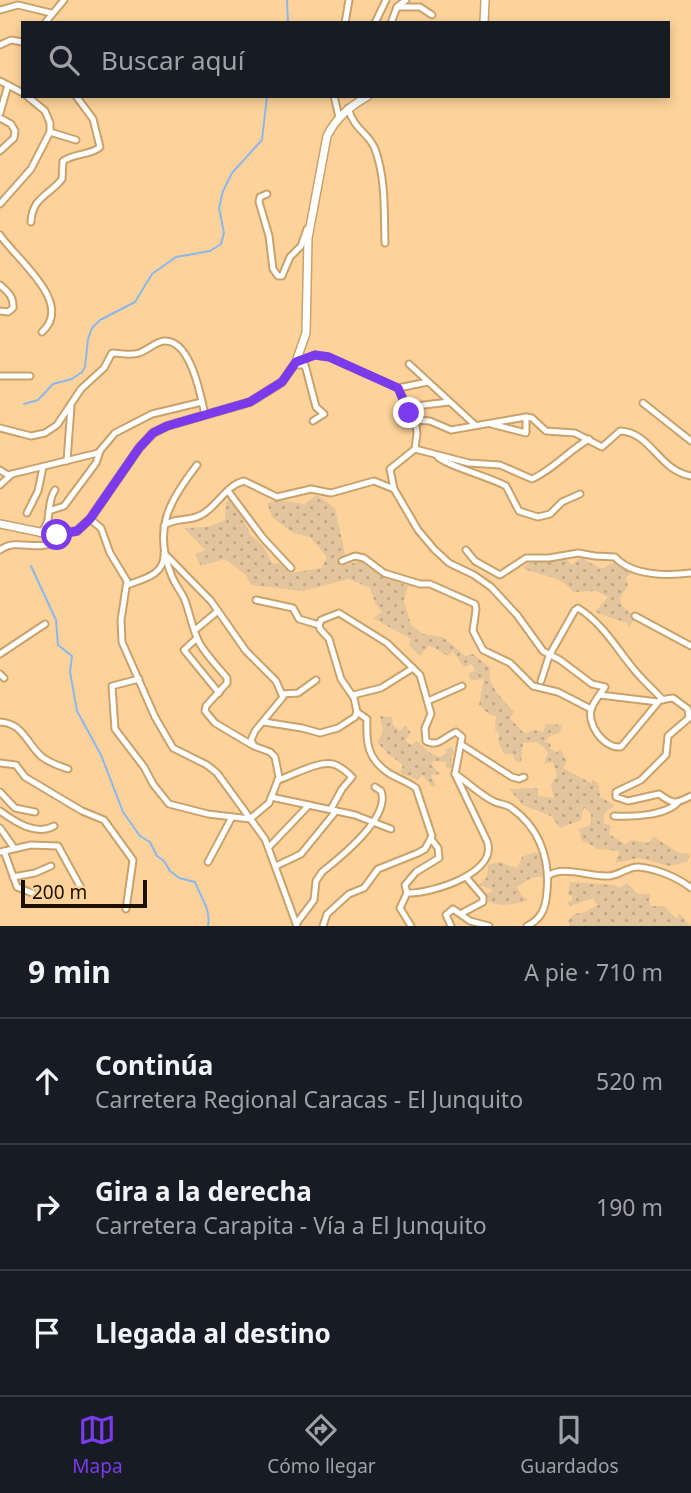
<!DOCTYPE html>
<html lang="es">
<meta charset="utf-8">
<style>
body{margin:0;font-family:"Noto Sans",sans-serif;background:#20242c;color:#f1f3f6}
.scale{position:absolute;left:21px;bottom:18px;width:126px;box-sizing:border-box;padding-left:7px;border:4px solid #1e1000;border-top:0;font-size:19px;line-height:24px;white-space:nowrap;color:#1e1000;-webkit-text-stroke:5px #fdd39b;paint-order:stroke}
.stop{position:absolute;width:21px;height:21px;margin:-16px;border:5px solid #7c3aed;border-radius:50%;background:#fff}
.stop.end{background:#7c3aed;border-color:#fff;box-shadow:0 2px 7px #0008}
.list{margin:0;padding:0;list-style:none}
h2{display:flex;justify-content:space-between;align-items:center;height:91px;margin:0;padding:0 28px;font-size:30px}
h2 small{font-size:23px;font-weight:400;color:#9ea1a6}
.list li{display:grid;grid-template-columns:46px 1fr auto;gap:21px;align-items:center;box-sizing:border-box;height:126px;padding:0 28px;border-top:2px solid #363941}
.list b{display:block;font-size:26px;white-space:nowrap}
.list p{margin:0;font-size:23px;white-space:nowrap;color:#9ea1a6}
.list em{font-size:23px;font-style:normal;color:#9ea1a6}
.icon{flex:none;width:38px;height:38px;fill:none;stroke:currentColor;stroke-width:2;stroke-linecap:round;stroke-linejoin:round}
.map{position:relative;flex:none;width:691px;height:926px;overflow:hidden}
.search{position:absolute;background:#171b24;box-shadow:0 4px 10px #0003;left:21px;right:21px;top:21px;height:77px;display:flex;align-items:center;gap:18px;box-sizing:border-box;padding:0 24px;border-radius:0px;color:#9ea1a6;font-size:26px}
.sheet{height:469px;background:#171b24}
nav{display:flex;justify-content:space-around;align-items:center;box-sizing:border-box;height:98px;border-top:2px solid #363941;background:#171b24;font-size:19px;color:#9ea1a6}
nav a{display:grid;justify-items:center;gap:4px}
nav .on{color:#7c3aed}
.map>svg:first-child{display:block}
.grass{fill:url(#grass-dots)}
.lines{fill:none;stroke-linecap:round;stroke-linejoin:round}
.stream{stroke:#8ab7ef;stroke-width:2}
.minor-casing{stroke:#c9a16a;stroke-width:9}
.major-casing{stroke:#c9a16a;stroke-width:10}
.minor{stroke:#fff;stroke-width:5}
.major{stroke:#fff;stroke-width:7}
.route{stroke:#7c3aed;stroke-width:9}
</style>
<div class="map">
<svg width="691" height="926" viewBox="0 0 691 926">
<defs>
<pattern id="grass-dots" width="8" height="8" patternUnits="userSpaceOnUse" patternTransform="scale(1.75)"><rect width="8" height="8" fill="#e2c49d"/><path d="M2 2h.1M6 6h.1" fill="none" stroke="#c1a785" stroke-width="1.8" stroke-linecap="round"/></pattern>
</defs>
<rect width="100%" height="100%" fill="#fdd39b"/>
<g class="grass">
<path d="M 317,495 L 335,508 L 345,553 L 339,566 L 363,561 L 380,576 L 408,586 L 404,601 L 411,625 L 423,634 L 443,637 L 465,656 L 473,654 L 490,668 C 486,686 503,699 514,712 L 510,718 L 524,733 L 535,730 L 543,732 L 546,724 L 563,725 L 559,733 L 550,736 L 544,742 L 551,743 L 550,748 L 556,753 L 560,749 L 567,761 L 563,768 L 591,783 L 593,779 L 599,785 L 600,797 L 615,805 L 604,814 L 604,823 L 611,826 L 609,834 L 625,844 L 632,840 L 648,843 L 654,837 L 679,853 L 690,854 L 687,862 L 669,866 L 639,858 L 615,863 L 620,851 L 598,849 L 581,840 L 579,829 L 590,825 L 591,814 L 584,807 L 581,820 L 560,828 L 551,816 L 523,805 L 509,789 L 538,788 L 538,796 L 554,798 L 551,784 L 557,776 L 553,762 L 544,764 L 548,752 L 537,742 L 523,743 L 521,762 L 516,762 L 512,754 L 504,754 L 497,739 L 500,736 L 495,729 L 496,716 L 490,715 L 479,705 L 484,679 L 471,680 L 468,674 L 475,670 L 472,664 L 464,667 L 453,651 L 448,656 L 429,645 L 420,656 L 409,645 L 411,639 L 373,618 L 382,612 L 375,603 L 370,588 L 349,579 L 303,591 L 251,585 L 246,575 L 225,559 L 201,566 L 195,554 L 205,550 L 184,528 L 208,527 L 225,520 L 226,502 L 230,500 L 243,519 L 250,534 L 263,546 L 273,564 L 279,563 L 291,573 L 321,568 L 327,557 L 310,537 L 293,533 L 272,517 L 267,503 L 279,500 L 304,504 Z"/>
<path d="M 583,556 L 585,560 L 602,569 L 614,562 L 632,573 L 626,577 L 628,586 L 620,598 L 622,606 L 635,616 L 629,628 L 627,623 L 595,612 L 608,597 L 596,591 L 573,592 C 560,574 541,577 523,568 L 532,560 L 567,560 L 572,565 Z"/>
<path d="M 380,716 L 392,717 L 393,725 L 400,731 L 405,725 L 411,733 L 405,740 L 411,745 L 417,741 L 430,753 L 440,757 L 447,753 L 445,750 L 452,747 L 454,753 L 451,758 L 452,768 L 446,768 L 446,762 L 433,761 L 432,765 L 440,774 L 431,775 L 436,786 L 432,787 L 422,775 L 418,780 L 400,773 L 403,765 L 388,754 L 377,742 L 383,732 Z"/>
<path d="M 535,852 L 547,859 L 544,876 L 531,878 L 517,887 L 522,896 L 528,900 C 513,905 496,909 483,897 L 493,890 L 479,885 L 487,877 L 488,865 L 499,862 L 517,868 L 522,857 Z"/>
<path d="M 570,882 L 614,885 L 619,888 L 627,883 L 638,894 L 651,894 L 649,901 L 651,906 L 664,906 L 677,919 L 679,913 L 691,926 L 570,926 L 568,921 L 574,914 L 585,912 L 597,905 L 593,898 L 570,906 L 567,902 L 572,900 L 572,896 L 568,895 Z"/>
</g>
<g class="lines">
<g class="stream">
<path d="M 287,0 L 288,23"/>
<path d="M 24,404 L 38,400 L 53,384 L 72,379 L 82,372 L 85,367 L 88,339 L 92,328 L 100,320 L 135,302 L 152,274 L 176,257 L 210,251 L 221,244 L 224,233 L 219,208 L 223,191 L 232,173 L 262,140 L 267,96"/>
<path d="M 31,566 L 56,620 L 58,645 L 72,656 L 70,672 L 77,711 L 101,755 L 123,812 L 140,836 L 150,842 L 157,856 L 164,861 L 170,871 L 179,878 L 195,882 C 201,898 211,909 208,926"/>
</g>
<defs>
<g id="minor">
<path d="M 397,7 L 420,7 L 432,15"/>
<path d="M 0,10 L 18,5 L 51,13"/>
<path d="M 45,23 L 64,0"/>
<path d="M 345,23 L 349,0"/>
<path d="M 375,23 L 386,0"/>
<path d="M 391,23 L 397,7 L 406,0"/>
<path d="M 0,45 L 11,40 L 23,42"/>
<path d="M 0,81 L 23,93"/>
<path d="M 334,96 L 339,117"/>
<path d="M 348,108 C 354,130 369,133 375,149 C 386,179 384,212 385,243"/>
<path d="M 0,113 L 8,85"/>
<path d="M 0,118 L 11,124 L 15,131 L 14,138 L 0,151"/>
<path d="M 50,132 L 76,140"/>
<path d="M 267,194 L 260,197 L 259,202 L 269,236 L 273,269 L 278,276 L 282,276 L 290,257 L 301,246 L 307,229"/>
<path d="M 0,204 L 31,169 L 50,132 L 50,123 L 45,111 L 27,96"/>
<path d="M 31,222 C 32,197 50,195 62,179 L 63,161 C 75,153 92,155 100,147 L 93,119 L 76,96"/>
<path d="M 0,235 C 15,258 75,303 42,332"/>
<path d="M 0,285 C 8,292 14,297 13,308 L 8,312 L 0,311"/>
<path d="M 296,362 L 315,355 L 329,357 L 398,388 L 416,426 L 417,433 L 415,449 L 390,469 L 394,489 L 418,530 L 434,549 L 449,563 L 474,575 L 491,587 L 517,615 L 543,651 L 560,660 L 592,684 L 605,687 C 601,693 595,700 592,707 C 585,723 604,749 621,747 L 660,700 L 673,698 L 688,709 L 689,718 L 668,736 L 666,755 L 641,780 L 616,792 L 616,797 L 628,801 L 659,794 C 674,805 675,804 691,796"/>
<path d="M 409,364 L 474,424"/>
<path d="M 294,365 L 305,365 L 316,407 L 324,414 L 313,421"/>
<path d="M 0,376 L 30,376"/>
<path d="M 398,388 L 428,382"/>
<path d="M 643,403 L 691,441"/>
<path d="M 408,407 L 449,402"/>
<path d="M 412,420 L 430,421 L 451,430 L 526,417 L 532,418 L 546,431 L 575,433 L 602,447 L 620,431 C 651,432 658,470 691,476"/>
<path d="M 491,424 L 526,433 L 526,417"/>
<path d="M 0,428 L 31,436 L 45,433 L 57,425 L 81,389 L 104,368 L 112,353 C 120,353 131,356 139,353 C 148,350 155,342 164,341 C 191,339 201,397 205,415"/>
<path d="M 415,449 L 469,463 L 500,465 L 532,479 C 554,469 568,451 589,439"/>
<path d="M 437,456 C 444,465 490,477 506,486 L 519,511 L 538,517 L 550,514 L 562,502 L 580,494"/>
<path d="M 67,461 L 71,407"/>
<path d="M 197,465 C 169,501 153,529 171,574 C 174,583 180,590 184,598 C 190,612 192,630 200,644 C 207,656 218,667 227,678 L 227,683 L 206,706 L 205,711 L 215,723 L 252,745"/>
<path d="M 0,470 L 8,475 L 12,474"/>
<path d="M 0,485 L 12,474 L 98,453 L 115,433 L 152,414 L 202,402"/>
<path d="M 228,491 L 263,538 L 291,568"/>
<path d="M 49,511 L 64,506 L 96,463 L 100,451"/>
<path d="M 27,513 L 38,491 L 43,467"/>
<path d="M 90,519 L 101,528 L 110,553 L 127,581 L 121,620 L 122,642 L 155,717 L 173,748 L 207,765 L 217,773 L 265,839 L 297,926"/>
<path d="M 164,526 C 174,517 189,522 201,515 C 217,507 226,485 244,481 L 277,497 L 311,489 L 331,493 L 374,481 L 394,489"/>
<path d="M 40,533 C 54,521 45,504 55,490"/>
<path d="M 0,550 C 16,538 36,551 53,543 L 57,535"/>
<path d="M 466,550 L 475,561 L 500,575 L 526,558 L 549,558 L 578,553 L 595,556 L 615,557 C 632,576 667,576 691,573"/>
<path d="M 342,561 L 355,556 L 364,558 L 384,573 L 420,584 L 430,584 L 475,604 L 476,609 L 473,631 L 483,650 L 510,663 L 533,686 L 558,692 L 591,709"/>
<path d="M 127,585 C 142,579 163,576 164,556"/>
<path d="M 256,600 L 293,608 L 299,619 L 319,625 L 320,629 L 329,639 L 341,679 L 354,698 L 357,712 L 367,719 C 366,743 367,759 390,774 C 399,779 408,782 416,788 L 432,836 L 425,849 L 418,853 L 378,869 L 364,888 L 349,894 L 327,914 L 323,926"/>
<path d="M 635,616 L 691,646"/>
<path d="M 319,625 L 321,620 L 339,613 L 387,643 L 420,675 L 431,714 L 425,728 L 426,741 C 438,748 445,736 456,732 L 462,737 L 455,774 L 487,841 C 499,873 431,894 407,893"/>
<path d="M 195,630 L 218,611"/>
<path d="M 197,638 L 184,650 L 219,693"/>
<path d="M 0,654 L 45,624"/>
<path d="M 0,674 L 4,678"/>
<path d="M 139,679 L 112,686 L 115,729 L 144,767 L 153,784 L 169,804 L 208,814 L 250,819 L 269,803 L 279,777 L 275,757 L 270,752 L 254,746 L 251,740 L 255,731 L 283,697 L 276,681 L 246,651 L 211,601 L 164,553"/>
<path d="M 541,681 L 549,656 L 575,610 L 578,608 C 602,623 615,646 632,667 C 641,679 653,689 663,700"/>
<path d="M 282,694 L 298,693 L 316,680"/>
<path d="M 353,695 L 381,688 L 413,668"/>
<path d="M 600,695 L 658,702"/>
<path d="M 428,701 L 462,686"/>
<path d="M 0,722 C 23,723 27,744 42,757 C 50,763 59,766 68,769"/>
<path d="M 264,722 L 302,728 L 320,733 L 338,728 L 355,717 L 357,712"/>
<path d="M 462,745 L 512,777 L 519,779 L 524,777"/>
<path d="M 0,763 L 16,765 L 25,777 L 82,811 L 104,820 L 133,860 L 126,909"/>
<path d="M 455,774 C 468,782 481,796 495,802 C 500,804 505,804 510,807 C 539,827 550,858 547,891 C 546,907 542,919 527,926"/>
<path d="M 278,780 C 294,775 317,761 333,764 C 340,766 347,772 352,777 L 342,789 L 331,809"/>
<path d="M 0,792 L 15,808 L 35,812"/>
<path d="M 271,797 L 355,815 L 391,829"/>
<path d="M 0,811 C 15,822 36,836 54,826"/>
<path d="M 614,816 C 631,817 666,816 678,802"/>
<path d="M 0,828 L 14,848"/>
<path d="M 269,847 L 309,805"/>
<path d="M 4,851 L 17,887 L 37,895"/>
<path d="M 0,852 L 31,845 L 58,846 L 81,888"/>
<path d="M 208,862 L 232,817"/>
<path d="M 276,866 L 301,854 L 336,811"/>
<path d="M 548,876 C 562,865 590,877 608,876 C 619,876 628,866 639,867 C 657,869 677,877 691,888"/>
<path d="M 13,877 L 35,873 L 51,866"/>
<path d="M 462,913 L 483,902 L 483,897 L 466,877"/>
<path d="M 296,924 L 314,900 L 316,881 L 322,872 C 341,857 391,817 381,791 L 375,787"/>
<path d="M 411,926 L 400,908 L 407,893 L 405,885 L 416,872 L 439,858 L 438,848 L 431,839"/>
<path d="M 451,926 L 446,915 L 453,909 L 470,921 L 489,926"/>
</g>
<g id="major">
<path d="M 484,23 L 485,0"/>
<path d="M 0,524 L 49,534 L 77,531 L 90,519 L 139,448 L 153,433 L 167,426 L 250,402 L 282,382 L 296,362 L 306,333 L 308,238 L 327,136 C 337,117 349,107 368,96"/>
</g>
</defs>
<use href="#minor" class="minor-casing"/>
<use href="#major" class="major-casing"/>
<use href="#minor" class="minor"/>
<use href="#major" class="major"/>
</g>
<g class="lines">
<path class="route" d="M 57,535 L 77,531 L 90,519 L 139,448 L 153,433 L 167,426 L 250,402 L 282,382 L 296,362 L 315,355 L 329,357 L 398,388 L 409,413"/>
</g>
</svg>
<div class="scale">200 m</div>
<div class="stop" style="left:57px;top:535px"></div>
<div class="stop end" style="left:409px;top:413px"></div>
<div class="search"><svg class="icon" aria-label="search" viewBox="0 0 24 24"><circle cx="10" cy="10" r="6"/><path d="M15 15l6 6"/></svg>Buscar aquí</div>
</div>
<section class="sheet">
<h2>9 min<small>A pie · 710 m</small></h2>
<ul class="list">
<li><svg class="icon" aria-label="ahead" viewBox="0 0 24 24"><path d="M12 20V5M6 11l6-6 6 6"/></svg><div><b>Continúa</b><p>Carretera Regional Caracas - El Junquito</p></div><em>520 m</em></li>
<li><svg class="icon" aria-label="right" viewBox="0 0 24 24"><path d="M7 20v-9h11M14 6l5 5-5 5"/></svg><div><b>Gira a la derecha</b><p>Carretera Carapita - Vía a El Junquito</p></div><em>190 m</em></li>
<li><svg class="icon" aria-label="arrive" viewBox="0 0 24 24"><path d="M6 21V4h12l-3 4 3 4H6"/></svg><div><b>Llegada al destino</b></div></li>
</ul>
</section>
<nav>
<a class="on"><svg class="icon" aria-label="map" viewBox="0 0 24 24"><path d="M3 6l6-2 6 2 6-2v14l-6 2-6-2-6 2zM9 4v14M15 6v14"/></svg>Mapa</a>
<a><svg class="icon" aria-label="directions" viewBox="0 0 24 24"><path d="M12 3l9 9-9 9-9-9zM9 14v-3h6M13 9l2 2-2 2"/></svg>Cómo llegar</a>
<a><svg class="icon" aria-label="saved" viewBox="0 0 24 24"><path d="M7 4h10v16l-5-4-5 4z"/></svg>Guardados</a>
</nav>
